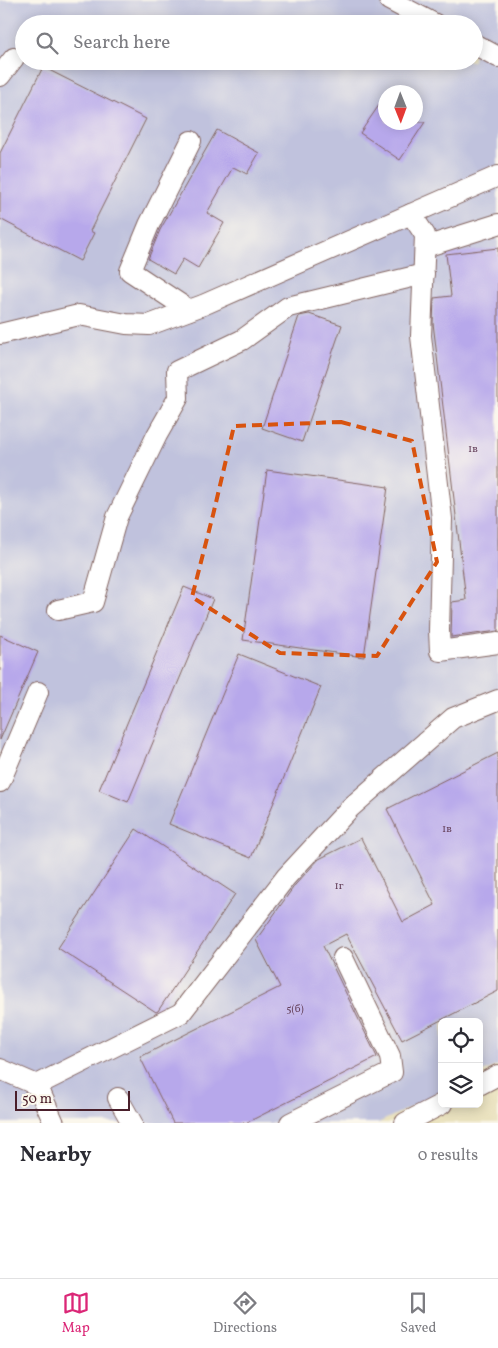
<!DOCTYPE html>
<meta charset="utf-8">
<style>
body{margin:0;font-family:Vollkorn,serif;background:#f2f2f3;color:#2b2b33}
.controls{position:absolute;right:15px;bottom:15px;display:grid;overflow:hidden;border-radius:8px;box-shadow:0 2px 12px #0003}
.controls button{width:45px;height:45px;display:grid;place-items:center;padding:0;border:0;border-bottom:1px solid #e1e1e2;background:#fff;color:#2b2b33;font:25px sans-serif}
.compass{position:absolute;left:378px;top:85px;width:45px;height:45px;border-radius:50%;background:#fff;box-shadow:0 2px 12px #0003;rotate:179deg}
.scale{position:absolute;left:15px;bottom:12px;width:115px;box-sizing:border-box;padding-left:5px;border:2px solid #4a1f2b;border-top:0;font-size:14px;line-height:18px;white-space:nowrap;color:#4a1f2b;-webkit-text-stroke:4px #fbf7ec;paint-order:stroke}
.list{margin:0;padding:0;list-style:none}
h2{display:flex;justify-content:space-between;align-items:center;height:65px;margin:0;padding:0 20px;font-size:21px}
h2 small{font-size:16px;font-weight:400;color:#7c7c81}
.icon{flex:none;width:28px;height:28px;fill:none;stroke:currentColor;stroke-width:2;stroke-linecap:round;stroke-linejoin:round}
.map{position:relative;flex:none;width:498px;height:1123px;overflow:hidden}
.search{position:absolute;background:#fff;box-shadow:0 2px 12px #0003;left:15px;right:15px;top:15px;height:55px;display:flex;align-items:center;gap:12px;box-sizing:border-box;padding:0 18px;border-radius:28px;color:#7c7c81;font-size:19px}
.sheet{height:155px;background:#fff}
nav{display:flex;justify-content:space-around;align-items:center;box-sizing:border-box;height:70px;border-top:1px solid #e1e1e2;background:#fff;font-size:14px;color:#7c7c81}
nav a{display:grid;justify-items:center;gap:2px}
nav .on{color:#db2777}
.map>svg:first-child{display:block}
.industrial{fill:#c0c2dd;fill-rule:evenodd}
.building{fill:#b7a8eb}
.lines{fill:none;stroke-linecap:round;stroke-linejoin:round}
.minor-casing{stroke:#82635f;stroke-width:22}
.minor{stroke:#fff;stroke-width:20}
.marked{fill:none;stroke:#d8530f;stroke-width:4;stroke-dasharray:10 6;stroke-linejoin:round}
.labels{text-anchor:middle;dominant-baseline:central;stroke-width:4;stroke-linejoin:round;paint-order:stroke}
.number-label{font-size:11px;fill:#65415b}
</style>
<div class="map">
<svg width="498" height="1123" viewBox="0 0 498 1123">
<rect width="100%" height="100%" fill="#fbf7ec"/>
<filter id="ink" filterUnits="userSpaceOnUse"><feTurbulence type="fractalNoise" baseFrequency=".02" numOctaves="2"/><feDisplacementMap in="SourceGraphic" scale="10" xChannelSelector="R" yChannelSelector="G"/><feConvolveMatrix kernelMatrix="1 2 1 2 8 2 1 2 1" color-interpolation-filters="sRGB"/></filter>
<filter id="wash" filterUnits="userSpaceOnUse"><feTurbulence type="fractalNoise" baseFrequency=".0096" numOctaves="4" result="noise"/><feDisplacementMap in="SourceGraphic" scale="20" xChannelSelector="R" yChannelSelector="G"/><feGaussianBlur stdDeviation="1.12" result="paint"/><feColorMatrix in="noise" values="0 0 0 0 0 0 0 0 0 0 0 0 0 0 0 0 0 1.4 0 .05"/><feComposite in="paint" operator="in"/></filter>
<g filter="url(#wash)">
<rect width="100%" height="100%" fill="#eae2bf"/>
<path class="industrial" d="M 0,0 L 498,0 L 498,1065 L 479,1074 L 479,1022 L 442,1022 L 442,1092 L 378,1123 L 0,1123 ZM 24,24 L 474,24 L 474,61 L 24,61 ZM 386,92 L 416,92 L 416,122 L 386,122 Z"/>
<g id="blocks">
<g class="building">
<path d="M 43,67 L 146,119 L 90,231 L 94,233 L 80,261 L 0,219 L 0,153 Z"/>
<path d="M 386,95 L 386,122 L 425,122 L 400,160 L 360,133 Z"/>
<path d="M 217,130 L 259,153 L 247,174 L 233,167 L 207,213 L 224,223 L 198,268 L 183,259 L 174,274 L 148,259 L 160,230 Z"/>
<path d="M 498,248 L 498,631 L 451,637 L 452,602 L 466,600 L 433,323 L 434,298 L 451,296 L 446,254 Z"/>
<path d="M 309,314 L 342,325 L 302,442 L 262,428 L 299,316 Z"/>
<path d="M 267,470 L 388,487 L 364,657 L 243,640 Z"/>
<path d="M 184,587 L 213,599 L 128,802 L 99,790 Z"/>
<path d="M 0,635 L 38,652 L 0,740 Z"/>
<path d="M 239,654 L 321,687 L 251,858 L 169,824 Z"/>
<path d="M 498,753 L 498,991 L 402,1040 L 346,934 L 323,946 L 377,1057 L 246,1123 L 173,1123 L 140,1057 L 280,987 L 256,940 L 295,885 L 319,859 L 361,838 L 403,922 L 435,905 L 387,809 Z"/>
<path d="M 136,829 L 235,894 L 158,1011 L 156,1012 L 58,948 Z"/>
</g>
</g>
</g>
<g filter="url(#ink)">
<use href="#blocks" fill-opacity="0" stroke="#82635f" stroke-width="1"/>
<g class="lines">
<defs>
<g id="minor">
<path d="M 389,0 L 435,24"/>
<path d="M 474,44 L 498,57"/>
<path d="M 0,76 L 14,58"/>
<path d="M 411,214 L 425,235 L 421,336 L 442,519 L 439,630 L 440,651 L 498,643"/>
<path d="M 425,247 L 498,224"/>
<path d="M 189,310 L 130,271 L 149,225 L 191,141"/>
<path d="M 0,334 L 79,315 L 126,324 L 149,325 L 203,305 L 498,176"/>
<path d="M 58,610 L 93,602 L 117,517 L 157,435 L 178,398 L 177,371 L 242,340 L 288,307 L 424,274"/>
<path d="M 0,782 L 38,692"/>
<path d="M 0,1069 L 37,1085 L 54,1123"/>
<path d="M 37,1085 L 181,1013 L 286,877 L 350,808 L 453,718 L 498,700"/>
<path d="M 479,1085 L 498,1075"/>
<path d="M 118,1098 L 132,1123"/>
<path d="M 290,1123 L 392,1072 L 390,1056 L 343,958"/>
<path d="M 405,1123 L 442,1104"/>
</g>
</defs>
<use href="#minor" class="minor-casing"/>
<use href="#minor" class="minor"/>
</g>
</g>
<path class="marked" d="M 341,422 L 412,441 L 437,562 L 377,656 L 280,653 L 192,597 L 213,515 L 234,426 Z"/>
<g class="labels">
<g class="number-label">
<text x="473" y="449">1в</text>
<text x="447" y="829">1в</text>
<text x="339" y="886">1г</text>
<text x="295" y="1009">5(б)</text>
</g>
</g>
</svg>
<div class="controls">
<button><svg class="icon" aria-label="locate" viewBox="0 0 24 24"><circle cx="12" cy="12" r="6"/><path d="M12 2v4M12 18v4M2 12h4M18 12h4"/></svg></button>
<button><svg class="icon" aria-label="layers" viewBox="0 0 24 24"><path d="M12 4l9 5-9 5-9-5zM3 14l9 5 9-5"/></svg></button>
</div>
<svg class="compass" viewBox="-18 -18 36 36"><path d="M0-13l5 13h-10z" fill="#e53935"/><path d="M0 13l5-13h-10z" fill="#7c7c81"/></svg>
<div class="scale">50 m</div>
<div class="search"><svg class="icon" aria-label="search" viewBox="0 0 24 24"><circle cx="10" cy="10" r="6"/><path d="M15 15l6 6"/></svg>Search here</div>
</div>
<section class="sheet">
<h2>Nearby<small>0 results</small></h2>
<ul class="list">
</ul>
</section>
<nav>
<a class="on"><svg class="icon" aria-label="map" viewBox="0 0 24 24"><path d="M3 6l6-2 6 2 6-2v14l-6 2-6-2-6 2zM9 4v14M15 6v14"/></svg>Map</a>
<a><svg class="icon" aria-label="directions" viewBox="0 0 24 24"><path d="M12 3l9 9-9 9-9-9zM9 14v-3h6M13 9l2 2-2 2"/></svg>Directions</a>
<a><svg class="icon" aria-label="saved" viewBox="0 0 24 24"><path d="M7 4h10v16l-5-4-5 4z"/></svg>Saved</a>
</nav>
